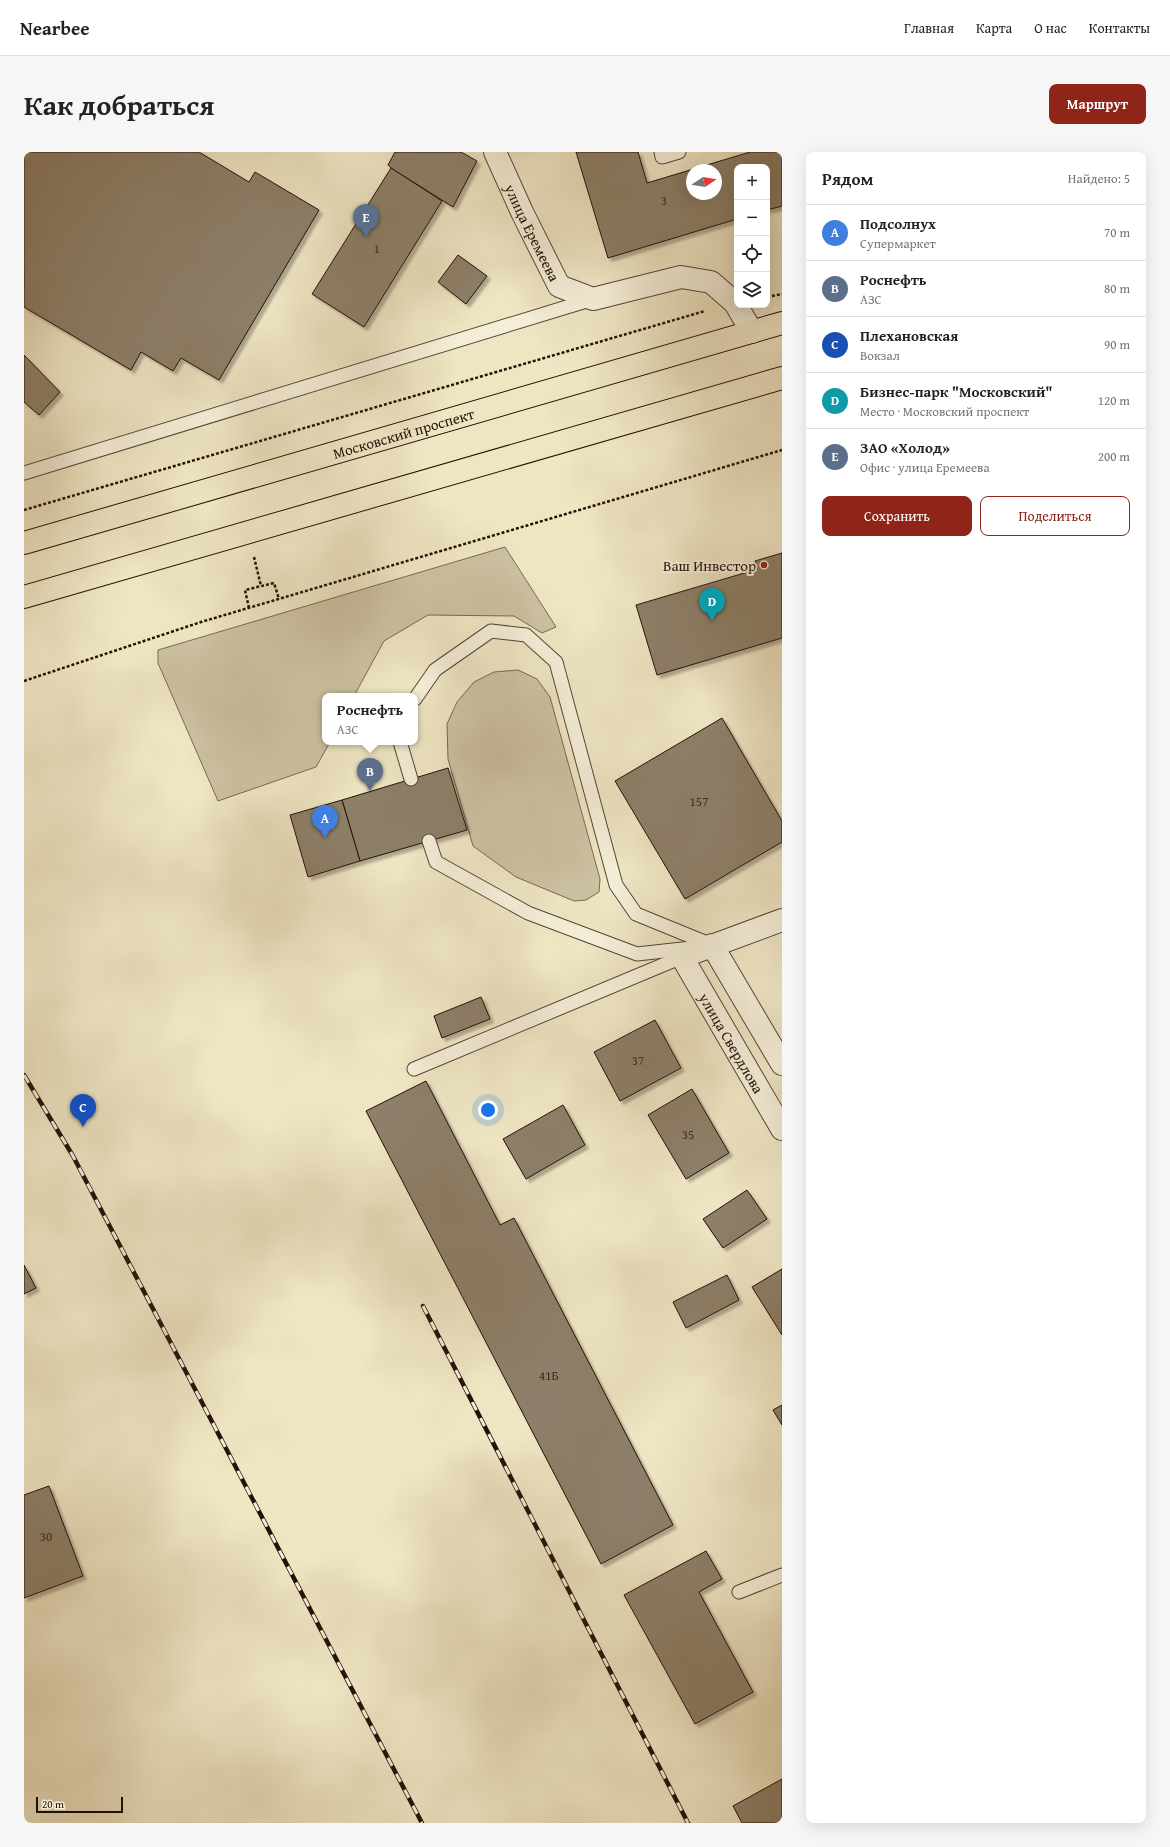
<!DOCTYPE html>
<html lang="ru">
<meta charset="utf-8">
<style>
body{margin:0;font-family:"Gentium Book Plus",serif;background:#f6f6f6;color:#222}
.controls{position:absolute;right:12px;top:12px;display:grid;overflow:hidden;border-radius:8px;box-shadow:0 4px 16px #0002}
.controls button{width:36px;height:36px;display:grid;place-items:center;padding:0;border:0;border-bottom:1px solid #e0e0e0;background:#fff;color:#222;font:20px sans-serif}
.compass{position:absolute;left:662px;top:12px;width:36px;height:36px;border-radius:50%;background:#fff;box-shadow:0 4px 16px #0002;rotate:78deg}
.scale{position:absolute;left:12px;bottom:10px;width:87px;box-sizing:border-box;padding-left:4px;border:2px solid #241008;border-top:0;font-size:11px;line-height:14px;white-space:nowrap;color:#241008;-webkit-text-stroke:3px #f4eed8;paint-order:stroke}
.you{position:absolute;left:464px;top:958px;width:14px;height:14px;margin:-10px;border:3px solid #fff;border-radius:50%;background:#1a73e8;box-shadow:0 0 0 6px #1a73e833}
.badge{display:grid;place-items:center;width:26px;height:26px;border-radius:50%;background:#8f2418;color:#fff;font-size:13px;font-weight:700}
.pin{position:absolute;translate:-50% -33px;filter:drop-shadow(0 1px 2px #0008)}
.pin::after{content:'';position:absolute;top:21px;width:14px;height:12px;background:inherit;clip-path:polygon(0 0,100% 0,50% 100%)}
.popup{position:absolute;left:298px;top:541px;width:96px;height:52px;box-sizing:border-box;display:grid;place-content:center;border-radius:8px;background:#fff;filter:drop-shadow(0 1px 3px #0005);font-size:13px;white-space:nowrap;color:#767676}
.popup b{font-size:15px;color:#222}
.popup::after{content:'';position:absolute;left:50%;top:100%;margin-left:-8px;border:8px solid transparent;border-top-color:#fff}
.list{margin:0;padding:0;list-style:none}
h2{display:flex;justify-content:space-between;align-items:center;height:52px;margin:0;padding:0 16px;font-size:17px}
h2 small{font-size:13px;font-weight:400;color:#767676}
.list li{display:grid;grid-template-columns:26px 1fr auto;gap:12px;align-items:center;box-sizing:border-box;height:56px;padding:0 16px;border-top:1px solid #e0e0e0}
.list b{display:block;font-size:15px;white-space:nowrap}
.list p{margin:0;font-size:13px;white-space:nowrap;color:#767676}
.list em{font-size:13px;font-style:normal;color:#767676}
.actions{display:flex;gap:8px;padding:12px 16px}
.actions a{flex:1;padding:9px 0;border:1px solid #8f2418;border-radius:8px;text-align:center;font-size:14px;color:#8f2418}
.actions .main{background:#8f2418;color:#fff}
.icon{flex:none;width:22px;height:22px;fill:none;stroke:currentColor;stroke-width:2;stroke-linecap:round;stroke-linejoin:round}
.map{position:relative;flex:none;width:758px;height:1671px;overflow:hidden;border-radius:8px}
header{display:flex;align-items:center;gap:24px;box-sizing:border-box;height:56px;padding:0 20px;background:#fff;border-bottom:1px solid #e0e0e0}
header strong{font-size:19px}
nav{display:flex;gap:22px;margin-inline-start:auto;font-size:14px}
.intro{display:flex;align-items:center;justify-content:space-between;box-sizing:border-box;height:96px;padding:0 24px}
h1{margin:0;font-size:28px}
.button{padding:10px 18px;border-radius:8px;background:#8f2418;color:#fff;font-size:14px;font-weight:700}
main{display:flex;gap:24px;padding:0 24px}
aside{flex:1;background:#fff;border-radius:8px;box-shadow:0 4px 16px #0002}
.map>svg:first-child{display:block}
.green{fill:#ccc1a3;stroke:#786856}
.building{fill:#8d7f69;stroke:#241008;fill-rule:evenodd;filter:url(#shadow)}
.lines{fill:none;stroke-linecap:round;stroke-linejoin:round}
.lane-casing{stroke:#564537;stroke-width:15}
.street-casing{stroke:#564537;stroke-width:24}
.primary-casing{stroke:#241008;stroke-width:24}
.path{stroke:#241008;stroke-width:2.5;stroke-dasharray:3 2;stroke-linecap:butt}
.lane{stroke:#f4eed8;stroke-width:13}
.street{stroke:#f4eed8;stroke-width:22}
.primary{stroke:#eee5c3;stroke-width:22}
.rail-casing{stroke:#241008;stroke-width:4.5}
.rail{stroke:#f4eed8;stroke-width:3;stroke-dasharray:9;stroke-linecap:butt}
.poi-dot{fill:#8f2418;stroke:#f4eed8;stroke-width:1.5}
.labels{text-anchor:middle;dominant-baseline:central;stroke-width:4;stroke-linejoin:round;paint-order:stroke}
.number-label{font-size:13px;fill:#3e2c20}
.street-label{font-size:15px;fill:#241008;stroke:#f4eed8}
.poi-label{font-size:15px;fill:#241008;stroke:#f4eed8;text-anchor:end}
</style>
<header>
<strong>Nearbee</strong>
<nav><a>Главная</a><a>Карта</a><a>О нас</a><a>Контакты</a></nav>
</header>
<div class="intro"><h1>Как добраться</h1><a class="button">Маршрут</a></div>
<main>
<div class="map">
<svg width="758" height="1671" viewBox="0 0 758 1671">
<defs>
<filter id="shadow"><feDropShadow dx="3.5" dy="3.5" stdDeviation="1" flood-color="#0004"/></filter>
</defs>
<rect width="100%" height="100%" fill="#eee5c3"/>
<filter id="stains"><feTurbulence type="fractalNoise" baseFrequency=".005" numOctaves="4"/><feColorMatrix values="0 0 0 0 .2 0 0 0 0 .09 0 0 0 0 .02 0 0 0 .5 -.17"/></filter>
<radialGradient id="worn" r=".72"><stop offset=".6" stop-color="#630" stop-opacity="0"/><stop offset="1" stop-color="#630" stop-opacity=".3"/></radialGradient>
<g class="green">
<path d="M 481,395 L 532,475 L 518,481 L 490,464 L 404,463 L 360,489 L 330,544 L 301,544 L 301,590 L 306,590 L 292,615 L 194,649 L 134,511 L 134,498 Z"/>
<path d="M 494,518 L 513,527 L 526,545 L 576,727 L 575,740 L 562,748 L 550,749 L 492,725 L 449,694 L 424,607 L 423,572 L 433,550 L 450,530 L 470,520 Z"/>
</g>
<g class="building">
<path d="M 0,0 L 175,0 L 225,30 L 231,20 L 295,58 L 195,228 L 157,206 L 149,219 L 117,200 L 107,218 L 0,155 Z"/>
<path d="M 371,0 L 437,0 L 453,9 L 429,55 L 367,16 L 364,13 Z"/>
<path d="M 552,0 L 614,0 L 623,31 L 726,0 L 758,0 L 758,54 L 743,58 L 743,15 L 713,15 L 713,67 L 584,106 ZM 668,18 L 692,18 L 692,42 L 668,42 Z"/>
<path d="M 367,16 L 418,49 L 340,175 L 288,142 Z"/>
<path d="M 434,103 L 463,124 L 442,152 L 414,130 Z"/>
<path d="M 0,203 L 36,240 L 15,263 L 0,250 Z"/>
<path d="M 758,401 L 758,486 L 633,523 L 612,453 L 734,417 L 731,409 Z"/>
<path d="M 698,566 L 758,669 L 758,690 L 661,747 L 591,629 Z"/>
<path d="M 424,616 L 443,678 L 336,709 L 318,648 Z"/>
<path d="M 318,648 L 336,709 L 284,725 L 266,663 Z"/>
<path d="M 457,845 L 466,867 L 418,886 L 410,864 Z"/>
<path d="M 631,868 L 657,916 L 596,949 L 570,900 Z"/>
<path d="M 402,929 L 476,1073 L 490,1066 L 649,1373 L 577,1412 L 342,959 Z"/>
<path d="M 668,937 L 705,1001 L 662,1027 L 624,963 Z"/>
<path d="M 539,953 L 561,993 L 502,1027 L 479,987 Z"/>
<path d="M 723,1038 L 743,1067 L 699,1096 L 679,1067 Z"/>
<path d="M 0,1113 L 12,1136 L 0,1142 Z"/>
<path d="M 758,1117 L 758,1183 L 728,1135 Z"/>
<path d="M 703,1123 L 715,1148 L 662,1176 L 649,1150 Z"/>
<path d="M 758,1253 L 758,1273 L 749,1258 Z"/>
<path d="M 25,1334 L 59,1424 L 0,1446 L 0,1343 Z"/>
<path d="M 682,1399 L 698,1427 L 675,1440 L 729,1540 L 671,1572 L 600,1443 Z"/>
<path d="M 758,1627 L 758,1671 L 718,1671 L 709,1654 Z"/>
</g>
<g class="lines">
<defs>
<g id="lane">
<path d="M 637,0 L 638,5 L 655,0"/>
<path d="M 0,321 L 569,147"/>
<path d="M 391,547 L 411,518 L 467,479 L 502,483 L 532,510 L 592,733 L 612,762 L 688,793"/>
<path d="M 376,590 L 387,627"/>
<path d="M 405,689 L 412,710 L 504,761 L 613,802 L 667,796"/>
<path d="M 390,917 L 658,805"/>
<path d="M 715,1440 L 758,1423"/>
</g>
<g id="street">
<path id="s1" d="M 471,0 L 498,60 L 535,134 L 569,147 L 657,125 L 687,130 L 711,151 L 728,180"/>
<path id="s2" d="M 758,768 L 658,805 L 758,977"/>
<path d="M 688,793 L 758,912"/>
</g>
<g id="primary">
<path id="s3" d="M 0,391 L 758,171"/>
<path d="M 0,445 L 758,226"/>
</g>
</defs>
<use href="#lane" class="lane-casing"/>
<use href="#street" class="street-casing"/>
<use href="#primary" class="primary-casing"/>
<g class="path">
<path d="M 743,145 L 758,142"/>
<path d="M 0,358 L 681,159"/>
<path d="M 230,405 L 237,434"/>
<path d="M 225,456 L 221,438 L 250,431 L 255,447"/>
<path d="M 0,529 L 177,470 L 758,298"/>
</g>
<use href="#lane" class="lane"/>
<use href="#street" class="street"/>
<use href="#primary" class="primary"/>
<defs>
<g id="rail">
<path d="M 0,923 L 49,1004 L 398,1671"/>
<path d="M 399,1154 L 664,1671"/>
</g>
</defs>
<use href="#rail" class="rail-casing"/>
<use href="#rail" class="rail"/>
</g>
<circle class="poi-dot" cx="740" cy="413" r="4"/>
<g class="labels">
<g class="number-label">
<text x="640" y="48">3</text>
<text x="353" y="96">1</text>
<text x="675" y="649">157</text>
<text x="614" y="908">37</text>
<text x="664" y="982">35</text>
<text x="525" y="1223">41Б</text>
<text x="22" y="1384">30</text>
</g>
<g class="street-label">
<text stroke="none"><textPath href="#s1" startOffset="89">улица Еремеева</textPath></text>
<text stroke="none"><textPath href="#s3" startOffset="395">Московский проспект</textPath></text>
<text stroke="none"><textPath href="#s2" startOffset="206">улица Свердлова</textPath></text>
</g>
<g class="poi-label">
<text x="732" y="413">Ваш Инвестор</text>
</g>
</g>
<rect width="100%" height="100%" filter="url(#stains)"/>
<rect width="100%" height="100%" fill="url(#worn)"/>
</svg>
<div class="controls">
<button>+</button>
<button>−</button>
<button><svg class="icon" aria-label="locate" viewBox="0 0 24 24"><circle cx="12" cy="12" r="6"/><path d="M12 2v4M12 18v4M2 12h4M18 12h4"/></svg></button>
<button><svg class="icon" aria-label="layers" viewBox="0 0 24 24"><path d="M12 4l9 5-9 5-9-5zM3 14l9 5 9-5"/></svg></button>
</div>
<svg class="compass" viewBox="-18 -18 36 36"><path d="M0-13l5 13h-10z" fill="#e53935"/><path d="M0 13l5-13h-10z" fill="#767676"/></svg>
<div class="scale">20 m</div>
<div class="you"></div>
<div class="pin badge" style="left:301px;top:686px;background:#3f7fe0">A</div>
<div class="pin badge" style="left:346px;top:639px;background:#5c6f8a">B</div>
<div class="popup"><b>Роснефть</b>АЗС</div>
<div class="pin badge" style="left:59px;top:975px;background:#1a4fb4">C</div>
<div class="pin badge" style="left:688px;top:469px;background:#0f9aa8">D</div>
<div class="pin badge" style="left:342px;top:85px;background:#5c6f8a">E</div>
</div>
<aside>
<h2>Рядом<small>Найдено: 5</small></h2>
<ul class="list">
<li><span class="badge" style="background:#3f7fe0">A</span><div><b>Подсолнух</b><p>Супермаркет</p></div><em>70 m</em></li>
<li><span class="badge" style="background:#5c6f8a">B</span><div><b>Роснефть</b><p>АЗС</p></div><em>80 m</em></li>
<li><span class="badge" style="background:#1a4fb4">C</span><div><b>Плехановская</b><p>Вокзал</p></div><em>90 m</em></li>
<li><span class="badge" style="background:#0f9aa8">D</span><div><b>Бизнес-парк &quot;Московский&quot;</b><p>Место · Московский проспект</p></div><em>120 m</em></li>
<li><span class="badge" style="background:#5c6f8a">E</span><div><b>ЗАО «Холод»</b><p>Офис · улица Еремеева</p></div><em>200 m</em></li>
</ul>
<div class="actions"><a class="main">Сохранить</a><a>Поделиться</a></div>
</aside>
</main>
